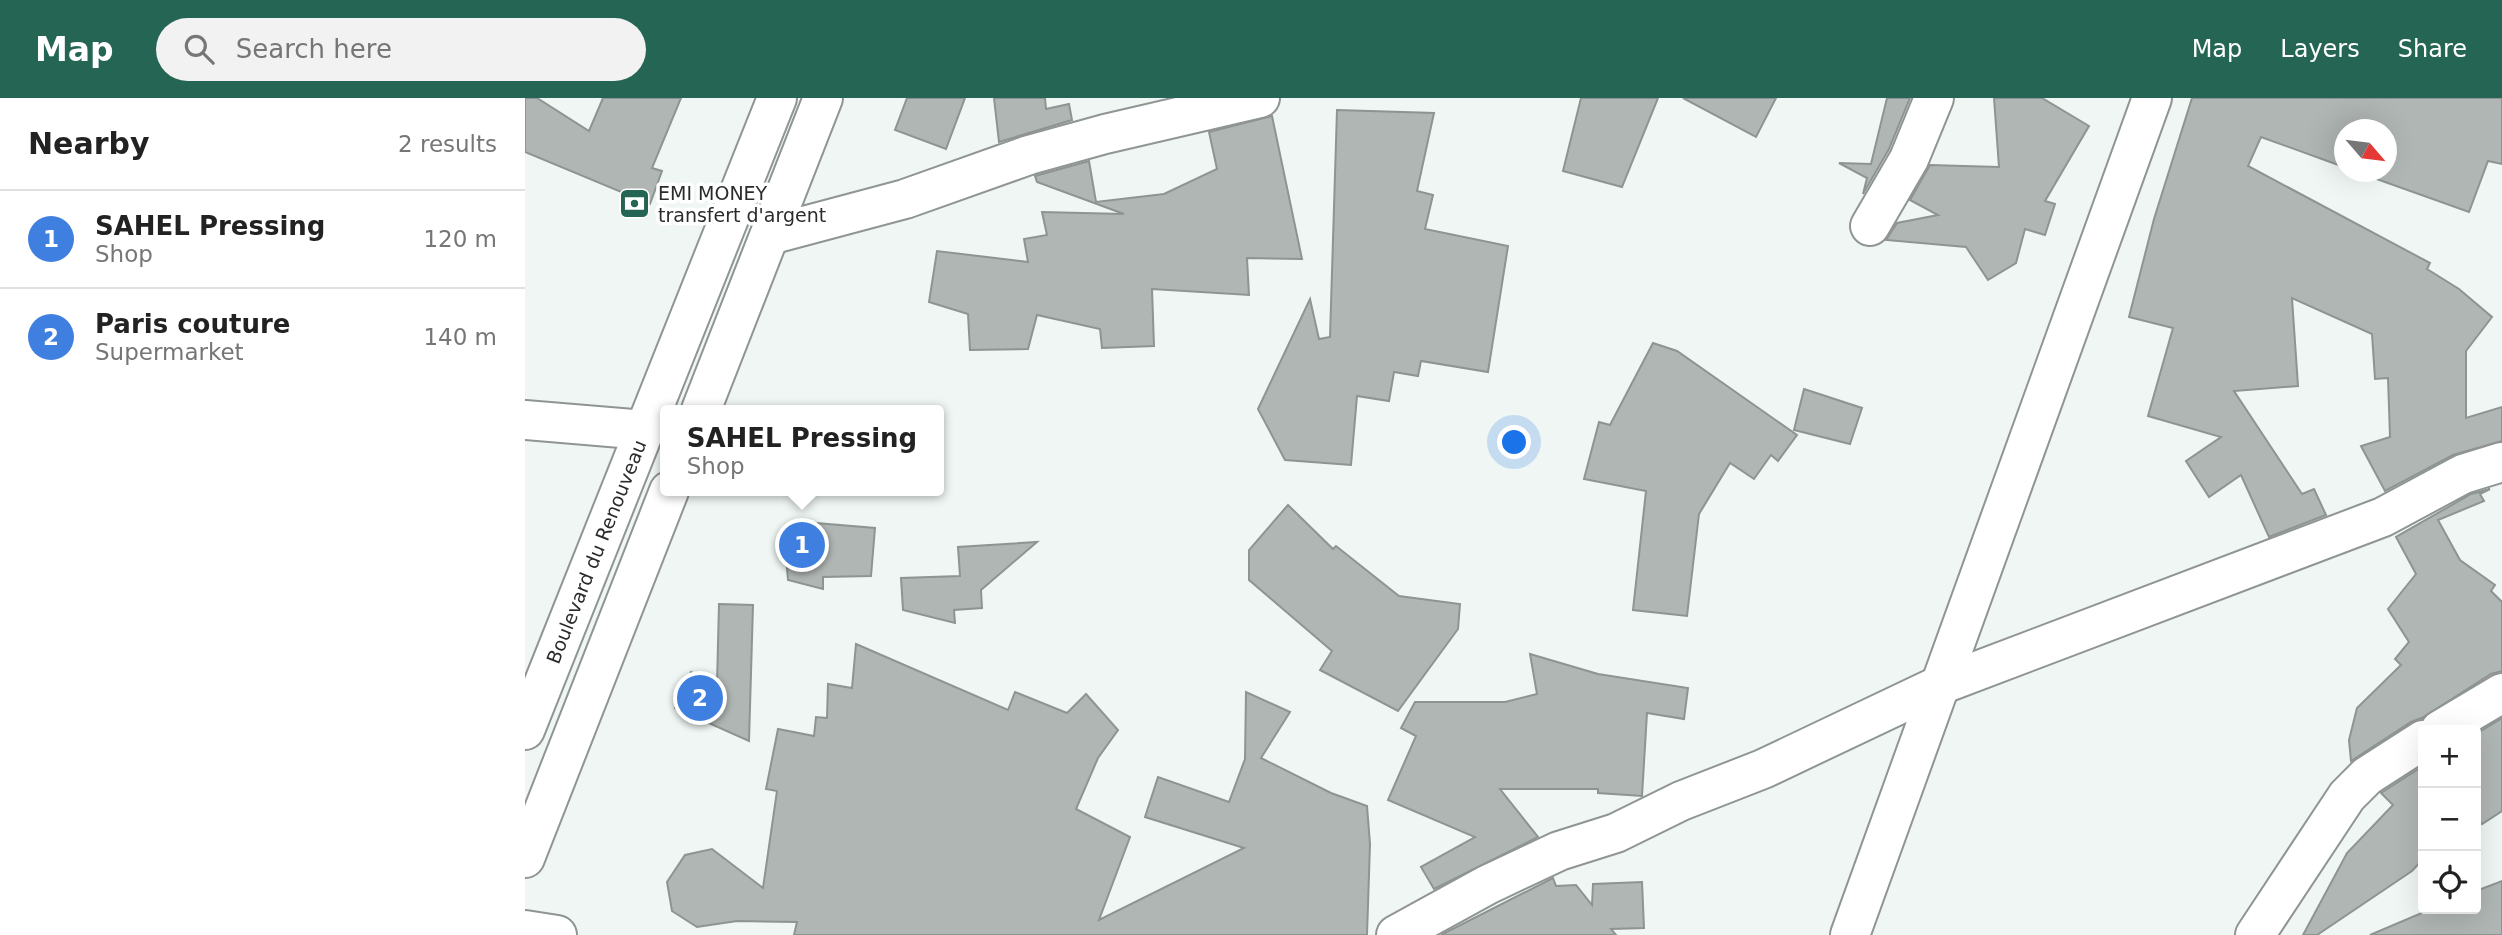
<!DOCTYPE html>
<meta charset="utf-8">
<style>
body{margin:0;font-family:"DejaVu Sans",sans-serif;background:#f2f2f2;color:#222}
.controls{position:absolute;right:21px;bottom:21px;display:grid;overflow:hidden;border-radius:7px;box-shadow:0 7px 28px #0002}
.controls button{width:63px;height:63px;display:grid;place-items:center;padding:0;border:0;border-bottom:2px solid #e0e0e0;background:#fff;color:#222;font:35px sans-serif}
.compass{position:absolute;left:1809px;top:21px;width:63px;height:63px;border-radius:50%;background:#fff;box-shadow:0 7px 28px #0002;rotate:118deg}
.you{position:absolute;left:990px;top:345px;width:24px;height:24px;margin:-18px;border:5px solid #fff;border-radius:50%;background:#1a73e8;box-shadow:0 0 0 10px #1a73e833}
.badge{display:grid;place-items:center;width:46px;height:46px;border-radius:50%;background:#256553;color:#fff;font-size:23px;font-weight:700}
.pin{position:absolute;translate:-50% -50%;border:4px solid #fff;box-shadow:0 2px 7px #0006}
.popup{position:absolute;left:135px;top:307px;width:284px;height:91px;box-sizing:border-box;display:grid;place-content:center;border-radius:7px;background:#fff;filter:drop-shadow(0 2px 5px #0005);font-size:23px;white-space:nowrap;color:#767676}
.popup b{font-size:26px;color:#222}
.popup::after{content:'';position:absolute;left:50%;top:100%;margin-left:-14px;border:14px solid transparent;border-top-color:#fff}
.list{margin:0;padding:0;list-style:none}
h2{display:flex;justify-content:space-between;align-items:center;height:91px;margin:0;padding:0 28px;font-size:30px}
h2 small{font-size:23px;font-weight:400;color:#767676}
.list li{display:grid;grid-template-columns:46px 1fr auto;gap:21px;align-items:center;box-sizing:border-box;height:98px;padding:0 28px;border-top:2px solid #e0e0e0}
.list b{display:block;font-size:26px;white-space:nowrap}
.list p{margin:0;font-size:23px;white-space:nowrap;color:#767676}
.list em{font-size:23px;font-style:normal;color:#767676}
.icon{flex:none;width:38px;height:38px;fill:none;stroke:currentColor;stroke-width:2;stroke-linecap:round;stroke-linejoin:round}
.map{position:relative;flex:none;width:1977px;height:837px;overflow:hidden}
header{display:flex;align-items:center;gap:42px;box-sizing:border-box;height:98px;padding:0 35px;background:#256553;color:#fff}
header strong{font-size:33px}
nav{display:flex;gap:38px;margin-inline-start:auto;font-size:24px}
.search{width:490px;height:63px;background:#f2f2f2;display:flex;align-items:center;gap:18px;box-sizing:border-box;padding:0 24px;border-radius:38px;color:#767676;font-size:26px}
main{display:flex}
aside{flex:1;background:#fff}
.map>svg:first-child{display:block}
.building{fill:#b0b6b4;stroke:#8d9491;stroke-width:2}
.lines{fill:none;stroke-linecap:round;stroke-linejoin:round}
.minor-casing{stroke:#8f9593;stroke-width:42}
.major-casing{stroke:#8f9593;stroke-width:42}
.minor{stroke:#fff;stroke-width:38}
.major{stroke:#fff;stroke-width:38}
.labels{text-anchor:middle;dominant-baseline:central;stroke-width:7;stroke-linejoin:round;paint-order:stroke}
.poi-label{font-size:19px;fill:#292c2b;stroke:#fff;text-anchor:start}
.street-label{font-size:19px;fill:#292c2b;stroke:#fff}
</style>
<header>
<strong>Map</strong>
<div class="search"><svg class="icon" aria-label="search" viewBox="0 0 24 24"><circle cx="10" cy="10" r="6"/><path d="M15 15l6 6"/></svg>Search here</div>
<nav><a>Map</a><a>Layers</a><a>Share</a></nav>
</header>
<main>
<aside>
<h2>Nearby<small>2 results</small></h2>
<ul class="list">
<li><span class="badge" style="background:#3f7fe0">1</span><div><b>SAHEL Pressing</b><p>Shop</p></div><em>120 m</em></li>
<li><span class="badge" style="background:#3f7fe0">2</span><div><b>Paris couture</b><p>Supermarket</p></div><em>140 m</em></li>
</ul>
</aside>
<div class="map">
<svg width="1977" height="837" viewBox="0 0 1977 837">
<rect width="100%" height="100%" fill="#eff6f3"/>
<g class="building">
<path d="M 0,0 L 12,0 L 64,33 L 78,0 L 156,0 L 127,70 L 137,73 L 125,106 L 0,54 Z"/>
<path d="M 382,0 L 440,0 L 421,51 L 370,32 Z"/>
<path d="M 469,0 L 520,0 L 521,11 L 544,6 L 547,22 L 474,44 Z"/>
<path d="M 1056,0 L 1133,0 L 1097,89 L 1038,73 Z"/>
<path d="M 1158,0 L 1251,0 L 1231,39 Z"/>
<path d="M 1362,0 L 1385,0 L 1364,51 L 1338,96 L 1342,80 L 1314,65 L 1346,66 Z"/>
<path d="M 1469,0 L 1517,0 L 1564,28 L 1520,103 L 1530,106 L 1520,137 L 1500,131 L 1491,165 L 1463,182 L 1441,149 L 1361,142 L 1372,125 L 1413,117 L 1385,102 L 1405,67 L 1474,69 Z"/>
<path d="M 1667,0 L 1977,0 L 1977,66 L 1963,63 L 1944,114 L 1832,74 L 1861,74 L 1861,32 L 1819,32 L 1819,69 L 1736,39 L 1723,68 L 1905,165 L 1902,171 L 1934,191 L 1967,219 L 1941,253 L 1941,320 L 1977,309 L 1977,343 L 1928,357 L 1860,393 L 1836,348 L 1865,339 L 1863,280 L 1850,281 L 1847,236 L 1767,200 L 1773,288 L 1709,293 L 1777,396 L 1789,391 L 1801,417 L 1744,439 L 1716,377 L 1684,399 L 1661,363 L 1696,339 L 1623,318 L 1648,230 L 1604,219 L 1629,121 Z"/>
<path d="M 812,12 L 909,15 L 892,93 L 908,97 L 900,131 L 983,148 L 963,274 L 896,263 L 893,278 L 869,274 L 864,303 L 832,298 L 826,367 L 760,362 L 733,311 L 785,201 L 794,241 L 805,239 Z"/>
<path d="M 747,18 L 777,161 L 722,160 L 724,197 L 627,191 L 629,248 L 577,250 L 575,231 L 512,217 L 503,251 L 445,252 L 443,216 L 404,204 L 412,153 L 503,164 L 499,141 L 522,137 L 517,114 L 599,116 L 512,84 L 510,78 L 564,63 L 571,104 L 639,96 L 692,71 L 684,34 Z"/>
<path d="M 1128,245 L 1152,253 L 1272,337 L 1253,363 L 1246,357 L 1229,381 L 1205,365 L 1174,416 L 1162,518 L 1108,512 L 1121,393 L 1059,381 L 1074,324 L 1085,327 Z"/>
<path d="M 1279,291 L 1337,310 L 1325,346 L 1269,332 Z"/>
<path d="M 1965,391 L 1955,396 L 1959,403 L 1913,422 L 1935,462 L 1970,487 L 1966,493 L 1977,504 L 1977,573 L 1966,576 L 1897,620 L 1886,624 L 1826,663 L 1824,642 L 1832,610 L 1876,567 L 1870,561 L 1884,544 L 1863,511 L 1891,476 L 1871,439 L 1946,396 Z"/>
<path d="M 763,407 L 808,451 L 811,448 L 874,498 L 935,506 L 933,531 L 873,613 L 795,572 L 807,553 L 724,482 L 724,452 Z"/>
<path d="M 279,424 L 350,430 L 346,478 L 298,479 L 298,491 L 263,482 L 259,434 L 280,432 Z"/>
<path d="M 512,444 L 456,492 L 457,510 L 429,512 L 430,525 L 378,512 L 376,480 L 435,478 L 433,449 Z"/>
<path d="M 194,506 L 228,507 L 224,643 L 150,610 L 166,574 L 192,586 Z"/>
<path d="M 331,546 L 483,612 L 490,594 L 542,615 L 561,596 L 593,632 L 573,660 L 551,711 L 605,739 L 574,822 L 719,750 L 620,719 L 633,679 L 704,704 L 720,661 L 721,594 L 765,614 L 736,660 L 806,695 L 842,708 L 845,746 L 842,837 L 269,837 L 272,824 L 212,823 L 172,829 L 147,813 L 142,784 L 160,757 L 187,751 L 238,790 L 252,693 L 241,691 L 253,631 L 289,638 L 291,619 L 302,620 L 303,586 L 327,590 Z"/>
<path d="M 1005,556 L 1073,576 L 1163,590 L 1159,621 L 1122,615 L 1117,698 L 1073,695 L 1073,691 L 975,691 L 1013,739 L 909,791 L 896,769 L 950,739 L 863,702 L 891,638 L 876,630 L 890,604 L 980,604 L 1012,596 Z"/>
<path d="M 1977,620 L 1977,713 L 1957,726 L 1951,717 L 1951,636 Z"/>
<path d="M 1898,668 L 1898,761 L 1887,773 L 1792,837 L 1778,837 L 1822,755 L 1868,707 L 1856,695 Z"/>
<path d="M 1028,780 L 1031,788 L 1051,787 L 1067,807 L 1068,786 L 1117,784 L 1119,830 L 1086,831 L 1091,837 L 916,837 Z"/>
<path d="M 1977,783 L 1977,837 L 1845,837 L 1906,811 L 1951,811 L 1951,793 Z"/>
</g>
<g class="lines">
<defs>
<g id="minor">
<path d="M 1345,128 L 1384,61 L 1409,0"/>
<path d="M 245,137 L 380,101 L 504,57 L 580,36 L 735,0"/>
<path d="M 0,322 L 120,332"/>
<path d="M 1915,632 L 1977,595"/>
<path d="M 0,832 L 32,837"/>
<path d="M 871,837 L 962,787 L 1034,753 L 1091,735 L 1156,703 L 1238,671 L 1415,587 L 1858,419 L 1938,376 L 1977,364"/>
<path d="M 1325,837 L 1627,0"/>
<path d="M 1730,837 L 1822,698 L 1842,678 L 1898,642"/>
</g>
<g id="major">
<path d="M 176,312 L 298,0"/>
<path id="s1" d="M 0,632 L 252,0"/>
<path d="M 0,760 L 144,393"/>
</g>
</defs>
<use href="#minor" class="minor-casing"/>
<use href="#major" class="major-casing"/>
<use href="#minor" class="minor"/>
<use href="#major" class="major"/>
</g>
<defs>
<symbol id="bank-square" viewBox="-11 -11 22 22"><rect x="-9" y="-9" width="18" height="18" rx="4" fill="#256553" stroke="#fff"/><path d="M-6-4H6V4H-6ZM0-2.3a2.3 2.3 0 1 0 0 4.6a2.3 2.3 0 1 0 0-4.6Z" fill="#fff"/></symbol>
</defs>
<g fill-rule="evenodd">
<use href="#bank-square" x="92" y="88" width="35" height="35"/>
</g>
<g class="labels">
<g class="poi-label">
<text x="133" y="95">EMI MONEY<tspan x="133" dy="22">transfert d'argent</tspan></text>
</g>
<g class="street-label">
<text stroke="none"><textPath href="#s1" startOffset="192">Boulevard du Renouveau</textPath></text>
</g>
</g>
</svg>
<div class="controls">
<button>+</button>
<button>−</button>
<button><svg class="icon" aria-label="locate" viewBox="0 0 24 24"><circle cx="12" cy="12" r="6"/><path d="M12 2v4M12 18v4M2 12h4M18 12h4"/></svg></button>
</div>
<svg class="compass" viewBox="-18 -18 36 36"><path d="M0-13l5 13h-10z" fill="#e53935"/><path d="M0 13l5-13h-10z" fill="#767676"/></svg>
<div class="you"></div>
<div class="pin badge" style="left:277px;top:447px;background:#3f7fe0">1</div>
<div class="popup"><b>SAHEL Pressing</b>Shop</div>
<div class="pin badge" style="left:175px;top:600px;background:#3f7fe0">2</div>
</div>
</main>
